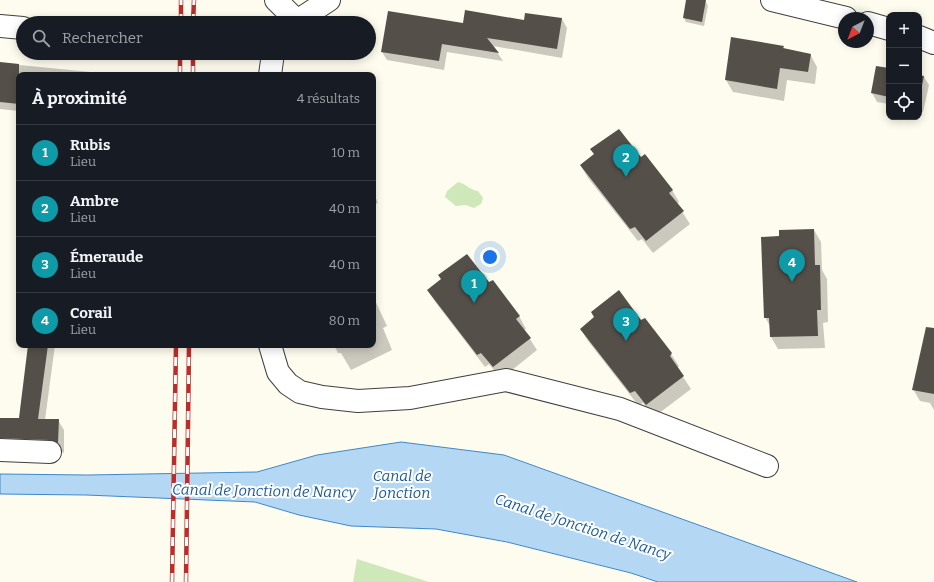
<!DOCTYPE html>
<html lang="fr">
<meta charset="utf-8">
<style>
body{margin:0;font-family:Bitter,serif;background:#242831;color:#f1f3f6}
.controls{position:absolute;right:12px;top:12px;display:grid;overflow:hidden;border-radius:8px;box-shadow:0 2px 10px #0003}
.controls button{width:36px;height:36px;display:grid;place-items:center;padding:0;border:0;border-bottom:1px solid #363941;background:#171b24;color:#f1f3f6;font:20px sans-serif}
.compass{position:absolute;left:838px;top:12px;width:36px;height:36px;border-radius:50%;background:#171b24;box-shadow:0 2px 10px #0003;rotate:222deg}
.you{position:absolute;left:490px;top:257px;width:14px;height:14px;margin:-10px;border:3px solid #fff;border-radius:50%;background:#1a73e8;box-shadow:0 0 0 6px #1a73e833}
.badge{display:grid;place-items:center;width:26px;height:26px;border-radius:50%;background:#d89a9a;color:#fff;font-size:13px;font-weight:700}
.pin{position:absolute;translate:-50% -33px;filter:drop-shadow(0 1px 2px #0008)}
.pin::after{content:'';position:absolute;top:21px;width:14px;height:12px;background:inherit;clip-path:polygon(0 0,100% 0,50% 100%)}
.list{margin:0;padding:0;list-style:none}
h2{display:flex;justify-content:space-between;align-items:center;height:52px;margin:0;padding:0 16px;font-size:17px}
h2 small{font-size:13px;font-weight:400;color:#9ea1a6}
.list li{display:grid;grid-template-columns:26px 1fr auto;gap:12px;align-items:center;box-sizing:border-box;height:56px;padding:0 16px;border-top:1px solid #363941}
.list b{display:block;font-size:15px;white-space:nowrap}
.list p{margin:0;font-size:13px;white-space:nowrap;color:#9ea1a6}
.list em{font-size:13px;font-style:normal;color:#9ea1a6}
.icon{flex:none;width:22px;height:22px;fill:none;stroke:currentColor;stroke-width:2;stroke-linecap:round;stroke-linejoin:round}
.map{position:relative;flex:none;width:934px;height:582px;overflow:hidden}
.search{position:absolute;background:#171b24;box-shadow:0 2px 10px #0003;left:16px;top:16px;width:360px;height:44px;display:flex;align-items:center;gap:10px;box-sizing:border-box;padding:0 14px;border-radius:22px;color:#9ea1a6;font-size:15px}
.panel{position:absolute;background:#171b24;box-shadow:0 2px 10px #0003;left:16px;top:72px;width:360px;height:276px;border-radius:8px}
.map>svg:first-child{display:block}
.green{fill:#cee8b9}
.water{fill:#b4d8f4;stroke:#3e88c9}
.shadow{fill:#0003}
.building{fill:#554f4a}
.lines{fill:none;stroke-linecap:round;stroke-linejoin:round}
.minor-casing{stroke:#404040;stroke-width:24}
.minor{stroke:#fff;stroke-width:22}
.rail-casing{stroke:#b92d2a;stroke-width:4.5}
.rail{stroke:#fff;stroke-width:3;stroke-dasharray:9;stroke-linecap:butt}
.labels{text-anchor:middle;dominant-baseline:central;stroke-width:4;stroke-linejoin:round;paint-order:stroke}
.water-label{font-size:15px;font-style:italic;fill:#1b5a9b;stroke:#fff}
</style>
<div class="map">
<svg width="934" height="582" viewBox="0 0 934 582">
<rect width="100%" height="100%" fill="#fefcee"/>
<g class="green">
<path d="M 458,182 C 466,184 470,190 478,191 L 483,198 L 481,204 L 474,208 L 466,205 L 456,206 L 445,197 L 447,191 Z"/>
<path d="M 357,559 L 429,582 L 353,582 Z"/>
</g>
<path class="water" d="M 401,442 L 504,455 L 857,582 L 658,582 L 631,573 L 507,542 L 436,529 L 351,526 L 299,515 L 255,502 L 86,495 L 0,494 L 0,474 L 88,475 L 257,472 L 317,455 Z"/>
<g class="shadow">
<path d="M 687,0 L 706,2 L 708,6 L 704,26 L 686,22 L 684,18 Z"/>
<path d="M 562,19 L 567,28 L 562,58 L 493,46 L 503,61 L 447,52 L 444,70 L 387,60 L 382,52 L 464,24 Z"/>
<path d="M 783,46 L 785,50 L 810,54 L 817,67 L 815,84 L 787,80 L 784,101 L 733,92 L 726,80 Z"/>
<path d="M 0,63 L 100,73 L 101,75 L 19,75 L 19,111 L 0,109 Z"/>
<path d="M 889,69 L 889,104 L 877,102 L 872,93 Z"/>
<path d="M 919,76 L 924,77 L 929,85 L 923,112 L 919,111 Z"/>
<path d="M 641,158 L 672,190 L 679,202 L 677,204 L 690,224 L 653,253 L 642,239 L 638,241 L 588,178 L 581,166 Z"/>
<path d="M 373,191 L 378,203 L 373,205 Z"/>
<path d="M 814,230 L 821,242 L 822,270 L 827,279 L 828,322 L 823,323 L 825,348 L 778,349 L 771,337 L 771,328 L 765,317 L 780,237 Z"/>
<path d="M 489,283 L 519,316 L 526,329 L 524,330 L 537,350 L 501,379 L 489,364 L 485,367 L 436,303 L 428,291 Z"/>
<path d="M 373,296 L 387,326 L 383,328 L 392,350 L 351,370 L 341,353 L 338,353 L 334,345 L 373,345 Z"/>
<path d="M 644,319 L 671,354 L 679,366 L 677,368 L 691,389 L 654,417 L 643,403 L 638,405 L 588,341 L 581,329 L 641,321 Z"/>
<path d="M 934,338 L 934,410 L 930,403 L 920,401 L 913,389 Z"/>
<path d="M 29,345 L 55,345 L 45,420 L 58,420 L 64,430 L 64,453 L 57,450 L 0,451 L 0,419 L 20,419 Z"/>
</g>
<g class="building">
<path d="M 686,0 L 706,0 L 702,22 L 683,18 Z"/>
<path d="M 465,10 L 524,20 L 525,13 L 562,18 L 557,49 L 487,38 L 499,53 L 442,44 L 439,61 L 381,52 L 388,11 L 463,23 Z"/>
<path d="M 731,37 L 784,46 L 783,48 L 811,54 L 808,72 L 780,68 L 777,89 L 725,80 Z"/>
<path d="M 0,62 L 19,64 L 19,104 L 0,102 Z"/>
<path d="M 876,66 L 889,68 L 889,97 L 871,93 Z"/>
<path d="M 919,75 L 924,76 L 919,100 Z"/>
<path d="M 619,129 L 641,157 L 645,154 L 673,190 L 669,193 L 684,211 L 646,241 L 635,227 L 630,229 L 580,165 L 594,154 L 590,149 Z"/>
<path d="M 814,229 L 815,265 L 820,265 L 821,310 L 817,310 L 818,336 L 770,337 L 769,318 L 764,318 L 761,237 L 779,236 L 779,230 Z"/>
<path d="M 467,254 L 489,282 L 493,280 L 520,316 L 516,319 L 531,338 L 493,367 L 481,353 L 477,355 L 427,290 L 441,279 L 438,275 Z"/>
<path d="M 619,290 L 641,320 L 645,318 L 672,353 L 670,356 L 684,376 L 646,405 L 635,391 L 630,393 L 580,329 L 594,317 L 591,312 Z"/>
<path d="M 926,327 L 934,328 L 934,394 L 912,390 Z"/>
<path d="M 28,345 L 48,345 L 38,419 L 59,419 L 58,443 L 50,440 L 0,438 L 0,418 L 19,418 Z"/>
</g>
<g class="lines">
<defs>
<g id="minor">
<path d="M 276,0 L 297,21"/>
<path d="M 772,0 L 846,18"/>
<path d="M 294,23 L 329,0"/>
<path d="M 868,23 L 889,29"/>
<path d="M 0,26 L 23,28"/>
<path d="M 919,37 L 934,43"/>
<path d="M 270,75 L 273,53"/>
<path d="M 270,345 L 278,372 L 288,384 L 300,392 L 322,397 L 358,401 L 410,398 L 506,380 L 620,409 L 767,466"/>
<path d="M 0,450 L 50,452"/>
</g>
</defs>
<use href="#minor" class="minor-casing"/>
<use href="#minor" class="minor"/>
<defs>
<g id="rail">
<path d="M 181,23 L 181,0"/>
<path d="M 193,23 L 194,0"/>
<path d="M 180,75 L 180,53"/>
<path d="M 193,75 L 193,53"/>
<path d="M 172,582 L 176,345"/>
<path d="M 186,582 L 189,345"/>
</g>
</defs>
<use href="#rail" class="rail-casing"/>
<use href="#rail" class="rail"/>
</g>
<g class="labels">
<g class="water-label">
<text x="402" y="476">Canal de<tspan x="402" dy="17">Jonction</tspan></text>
<text transform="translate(264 491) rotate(1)">Canal de Jonction de Nancy</text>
<text transform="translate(583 527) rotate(18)">Canal de Jonction de Nancy</text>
</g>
</g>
</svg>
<div class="controls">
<button>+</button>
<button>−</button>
<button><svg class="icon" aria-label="locate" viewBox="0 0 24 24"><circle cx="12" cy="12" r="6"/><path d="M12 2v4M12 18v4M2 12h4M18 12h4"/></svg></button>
</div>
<svg class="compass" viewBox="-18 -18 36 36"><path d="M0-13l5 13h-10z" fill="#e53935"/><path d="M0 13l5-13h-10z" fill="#9ea1a6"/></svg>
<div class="you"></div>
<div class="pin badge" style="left:474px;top:303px;background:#0f9aa8">1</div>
<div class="pin badge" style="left:626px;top:177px;background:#0f9aa8">2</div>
<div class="pin badge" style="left:626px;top:341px;background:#0f9aa8">3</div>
<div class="pin badge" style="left:792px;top:282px;background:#0f9aa8">4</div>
<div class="search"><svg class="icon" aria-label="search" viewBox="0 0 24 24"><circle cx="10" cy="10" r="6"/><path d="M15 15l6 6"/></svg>Rechercher</div>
<section class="panel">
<h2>À proximité<small>4 résultats</small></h2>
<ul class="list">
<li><span class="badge" style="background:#0f9aa8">1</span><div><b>Rubis</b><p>Lieu</p></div><em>10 m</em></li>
<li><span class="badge" style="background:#0f9aa8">2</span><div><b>Ambre</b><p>Lieu</p></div><em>40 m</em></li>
<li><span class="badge" style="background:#0f9aa8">3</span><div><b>Émeraude</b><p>Lieu</p></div><em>40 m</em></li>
<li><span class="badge" style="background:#0f9aa8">4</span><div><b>Corail</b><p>Lieu</p></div><em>80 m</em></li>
</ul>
</section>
</div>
